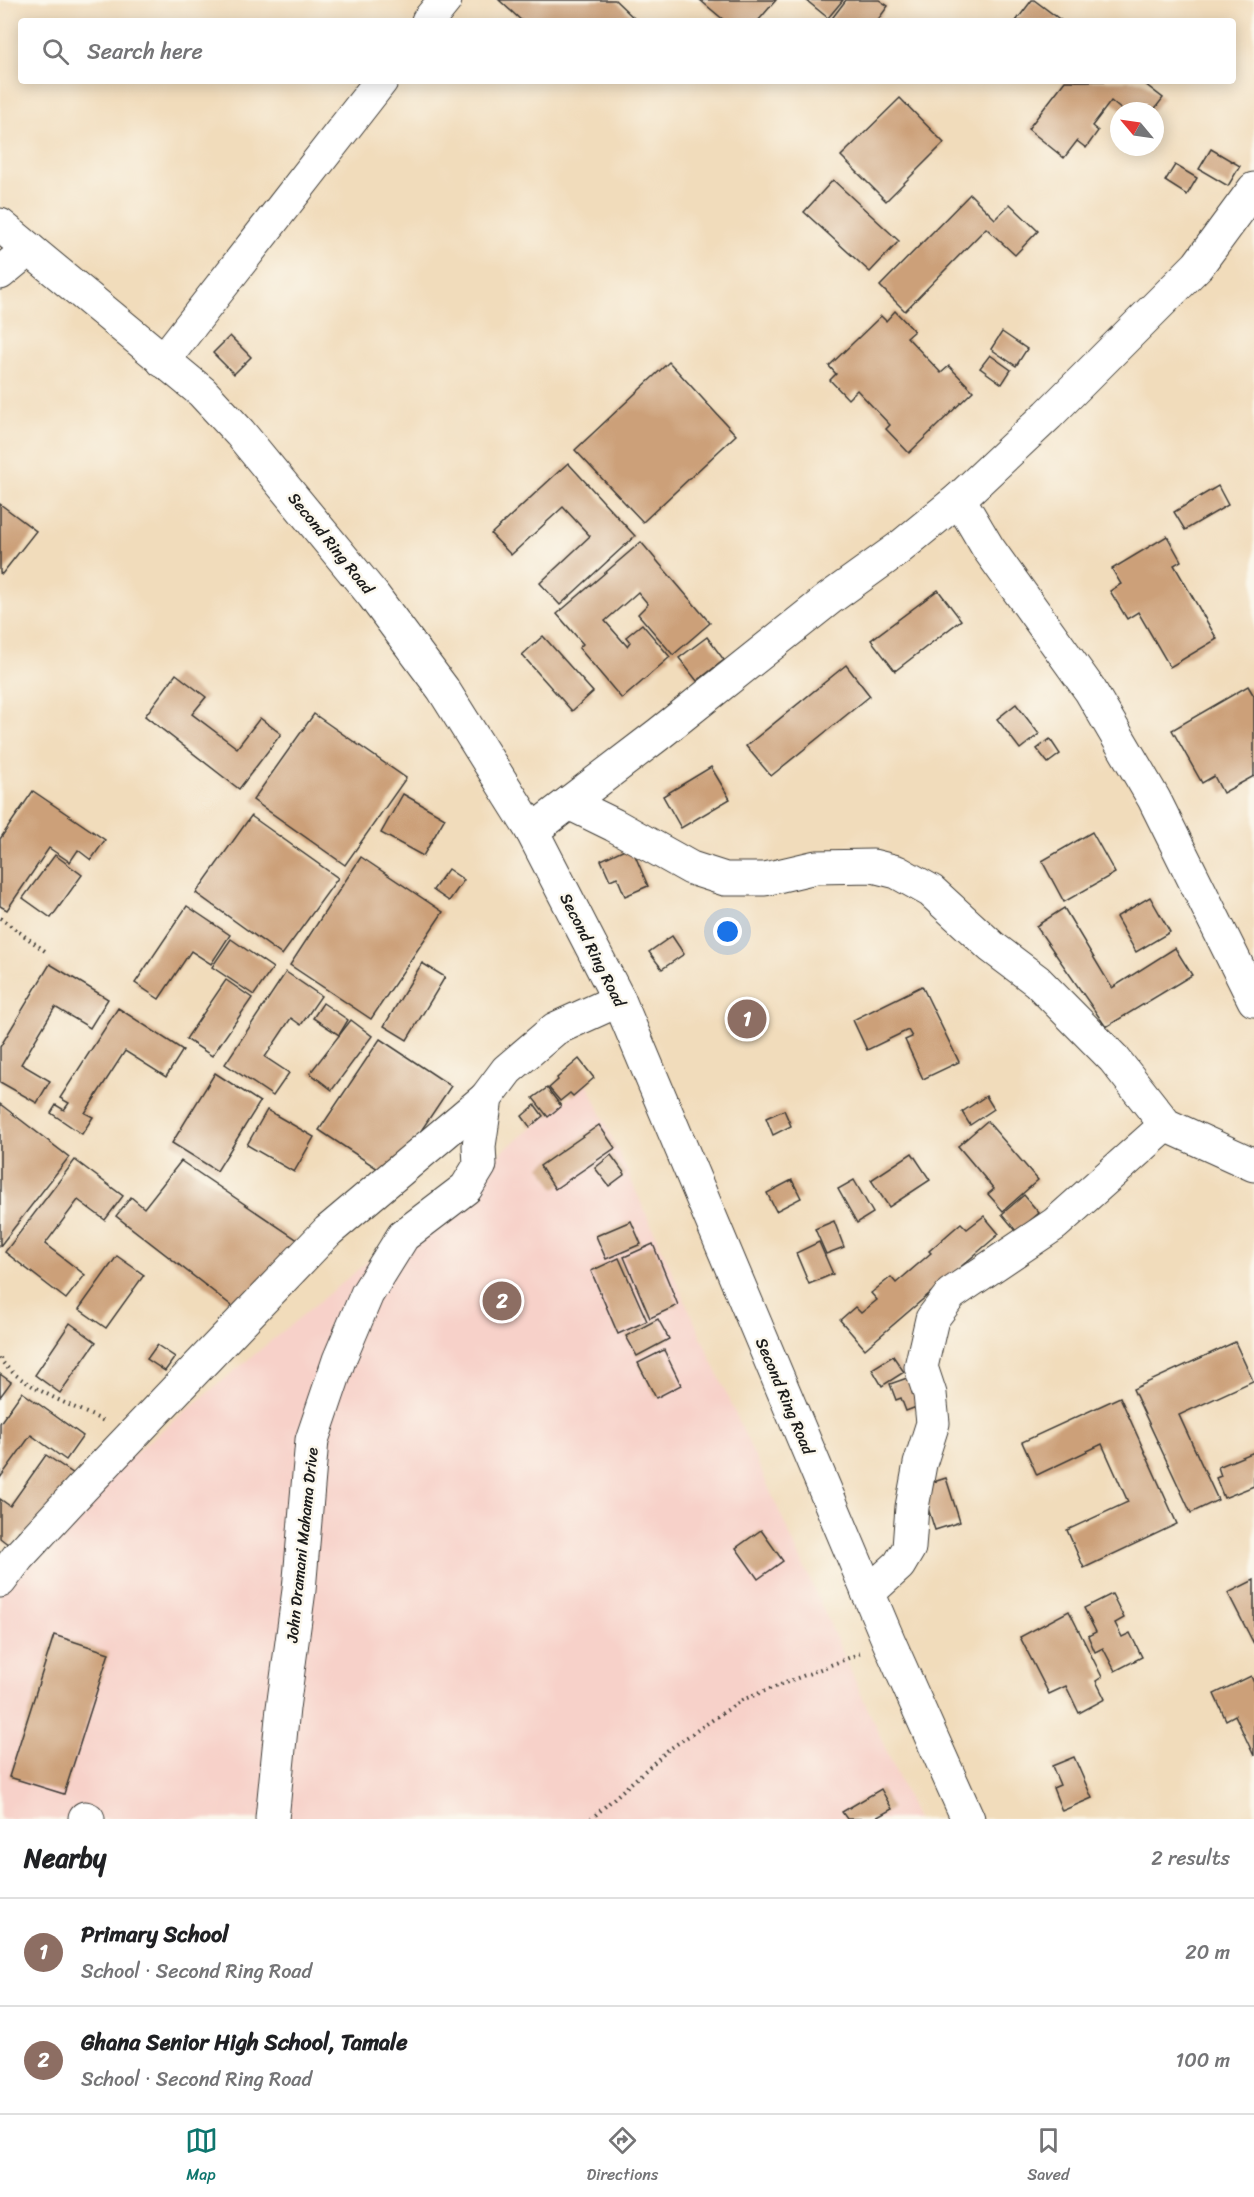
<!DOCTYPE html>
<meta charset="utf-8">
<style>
body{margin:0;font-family:Sriracha,sans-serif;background:#f6f6f6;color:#202124}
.compass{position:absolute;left:1110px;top:102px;width:54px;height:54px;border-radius:50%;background:#fff;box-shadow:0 3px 15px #0003;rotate:299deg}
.you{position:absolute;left:728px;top:932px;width:21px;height:21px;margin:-15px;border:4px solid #fff;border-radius:50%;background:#1a73e8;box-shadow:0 0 0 9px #1a73e833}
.badge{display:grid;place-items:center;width:39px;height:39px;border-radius:50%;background:#0f766e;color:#fff;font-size:20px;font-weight:700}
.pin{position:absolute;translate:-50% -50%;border:3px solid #fff;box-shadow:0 2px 6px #0006}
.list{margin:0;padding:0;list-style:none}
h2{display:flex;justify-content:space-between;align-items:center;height:78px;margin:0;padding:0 24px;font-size:26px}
h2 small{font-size:20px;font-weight:400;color:#757577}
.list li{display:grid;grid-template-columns:39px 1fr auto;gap:18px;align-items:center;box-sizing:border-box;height:108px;padding:0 24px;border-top:2px solid #e0e0e0}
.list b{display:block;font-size:22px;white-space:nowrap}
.list p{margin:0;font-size:20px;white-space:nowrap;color:#757577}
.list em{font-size:20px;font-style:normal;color:#757577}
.icon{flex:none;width:33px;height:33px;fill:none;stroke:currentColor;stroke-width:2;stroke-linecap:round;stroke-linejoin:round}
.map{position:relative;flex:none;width:1254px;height:1819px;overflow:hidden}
.search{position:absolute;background:#fff;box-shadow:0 3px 15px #0003;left:18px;right:18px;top:18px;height:66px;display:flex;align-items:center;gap:15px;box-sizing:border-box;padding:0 21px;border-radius:6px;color:#757577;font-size:22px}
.sheet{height:294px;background:#fff}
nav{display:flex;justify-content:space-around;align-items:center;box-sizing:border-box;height:84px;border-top:2px solid #e0e0e0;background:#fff;font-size:16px;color:#757577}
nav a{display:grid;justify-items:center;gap:3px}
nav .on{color:#0f766e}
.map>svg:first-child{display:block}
.built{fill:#f7d1c9}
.building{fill:#cca079}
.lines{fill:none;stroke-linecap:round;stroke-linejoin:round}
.minor-casing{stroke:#3c3934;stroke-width:35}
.path{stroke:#3c3934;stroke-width:4;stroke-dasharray:1.5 4.5;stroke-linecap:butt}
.minor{stroke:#fff;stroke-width:33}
.labels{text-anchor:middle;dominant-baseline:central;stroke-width:5;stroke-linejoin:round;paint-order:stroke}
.street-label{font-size:16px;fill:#1c1c1c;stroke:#fbf7ec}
</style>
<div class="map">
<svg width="1254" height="1819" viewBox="0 0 1254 1819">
<rect width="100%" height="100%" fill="#fbf7ec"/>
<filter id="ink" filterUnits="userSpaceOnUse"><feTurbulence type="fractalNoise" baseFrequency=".0167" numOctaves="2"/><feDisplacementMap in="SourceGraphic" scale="12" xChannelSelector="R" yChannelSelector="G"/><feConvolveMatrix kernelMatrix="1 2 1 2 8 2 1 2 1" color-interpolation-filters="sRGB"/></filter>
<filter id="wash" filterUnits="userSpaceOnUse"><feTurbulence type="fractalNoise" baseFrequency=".008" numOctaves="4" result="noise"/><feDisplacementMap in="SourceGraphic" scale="24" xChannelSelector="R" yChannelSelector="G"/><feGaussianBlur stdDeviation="1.35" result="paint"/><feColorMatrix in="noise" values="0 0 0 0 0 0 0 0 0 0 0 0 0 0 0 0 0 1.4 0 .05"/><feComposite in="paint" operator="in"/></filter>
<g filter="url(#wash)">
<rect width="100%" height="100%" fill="#f1dcbb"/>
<path class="built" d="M 587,1082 L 917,1819 L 0,1819 L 0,1563 Z"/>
<g id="blocks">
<g class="building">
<path d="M 499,0 L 615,0 L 637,21 L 522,21 Z"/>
<path d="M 700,0 L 776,0 L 758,21 L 725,21 Z"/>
<path d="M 806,0 L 843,0 L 828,18 Z"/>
<path d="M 846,0 L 879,0 L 888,6 L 877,21 L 830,21 Z"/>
<path d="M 1032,0 L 1034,0 L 1062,21 L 1016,21 Z"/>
<path d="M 1065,81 L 1141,81 L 1163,98 L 1153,111 L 1123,111 L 1111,101 L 1092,126 L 1098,131 L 1086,148 L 1077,141 L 1064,158 L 1028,129 Z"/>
<path d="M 900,98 L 944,143 L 886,201 L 841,156 Z"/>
<path d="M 1211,149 L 1240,166 L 1228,186 L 1199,169 Z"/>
<path d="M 1175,165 L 1197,178 L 1187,195 L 1165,181 Z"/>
<path d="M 833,180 L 899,241 L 870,272 L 804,212 Z"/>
<path d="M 970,194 L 995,219 L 1010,204 L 1038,231 L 1015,255 L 986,228 L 905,311 L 880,286 Z"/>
<path d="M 895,311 L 914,331 L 907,337 L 941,373 L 949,366 L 973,391 L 909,453 L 886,429 L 890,425 L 857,390 L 848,399 L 830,380 L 836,374 L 829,366 L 881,316 L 886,321 Z"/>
<path d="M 1002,332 L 1027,349 L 1016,366 L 991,349 Z"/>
<path d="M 230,336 L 251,357 L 234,374 L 213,353 Z"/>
<path d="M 990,355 L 1011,370 L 1002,384 L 980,368 Z"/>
<path d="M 669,362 L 736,435 L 643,522 L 575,450 Z"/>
<path d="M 568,463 L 635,536 L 560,605 L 540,583 L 590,536 L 563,507 L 511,555 L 491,534 Z"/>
<path d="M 1218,486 L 1228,505 L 1185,530 L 1174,512 Z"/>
<path d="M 0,504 L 36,531 L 2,574 L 0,573 Z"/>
<path d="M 1167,536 L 1181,561 L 1174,565 L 1217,639 L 1170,667 L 1138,612 L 1127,619 L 1110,591 L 1121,584 L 1112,569 Z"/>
<path d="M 641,542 L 710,623 L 673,655 L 638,614 L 648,604 L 638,592 L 605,621 L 627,646 L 630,642 L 626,637 L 642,624 L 670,657 L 622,699 L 579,648 L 583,644 L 557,614 Z"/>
<path d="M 938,590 L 961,620 L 895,671 L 871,640 Z"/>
<path d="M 543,636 L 593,692 L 572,711 L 522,655 Z"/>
<path d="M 707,637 L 724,660 L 697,681 L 679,658 Z"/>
<path d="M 846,665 L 870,696 L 771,776 L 746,746 Z"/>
<path d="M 176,674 L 206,697 L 192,714 L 237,748 L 260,718 L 281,734 L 239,789 L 145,716 Z"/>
<path d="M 1248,686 L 1254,696 L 1254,776 L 1223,793 L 1214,776 L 1202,783 L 1172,730 Z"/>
<path d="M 1016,704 L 1039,734 L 1020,749 L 997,719 Z"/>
<path d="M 314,714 L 406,778 L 345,865 L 253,800 Z"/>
<path d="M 1050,739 L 1060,754 L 1048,763 L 1037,749 Z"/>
<path d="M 711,767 L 730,799 L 681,828 L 663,796 Z"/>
<path d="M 33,791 L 105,840 L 91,860 L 78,850 L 70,862 L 49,848 L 7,910 L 0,906 L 0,839 Z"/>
<path d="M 403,794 L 445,818 L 423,856 L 381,833 Z"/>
<path d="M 251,816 L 338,878 L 282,955 L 196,893 Z"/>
<path d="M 1092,832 L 1115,873 L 1064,902 L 1042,861 Z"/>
<path d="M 631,846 L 648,886 L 625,896 L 617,877 L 610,880 L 601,860 Z"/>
<path d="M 55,855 L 82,875 L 51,918 L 23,898 Z"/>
<path d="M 361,857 L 443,912 L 371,1019 L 290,965 Z"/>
<path d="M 448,869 L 464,880 L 449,901 L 433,890 Z"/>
<path d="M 1150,897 L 1170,932 L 1136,952 L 1116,917 Z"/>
<path d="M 187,906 L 230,935 L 211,964 L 191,951 L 159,999 L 135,983 Z"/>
<path d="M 1064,908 L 1112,988 L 1175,948 L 1192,975 L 1106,1027 L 1036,926 Z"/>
<path d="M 672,936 L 684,954 L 662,969 L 649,952 Z"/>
<path d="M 231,939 L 273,968 L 254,995 L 212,967 Z"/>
<path d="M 422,963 L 445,977 L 407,1040 L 384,1026 Z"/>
<path d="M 50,964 L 108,999 L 90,1028 L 55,1007 L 21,1064 L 50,1081 L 37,1103 L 0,1082 L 0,1047 Z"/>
<path d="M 286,972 L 321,996 L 301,1025 L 291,1018 L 265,1057 L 289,1073 L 273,1096 L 225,1064 Z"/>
<path d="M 226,980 L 252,998 L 212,1056 L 186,1039 Z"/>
<path d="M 922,986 L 959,1062 L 923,1079 L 905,1040 L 912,1037 L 908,1030 L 867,1050 L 853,1020 Z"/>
<path d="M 323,1003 L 348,1020 L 339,1035 L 313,1018 Z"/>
<path d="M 118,1008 L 183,1050 L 166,1077 L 125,1051 L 85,1113 L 93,1117 L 82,1134 L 51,1113 L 56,1105 L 64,1110 L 69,1103 L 60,1098 Z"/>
<path d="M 351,1020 L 372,1036 L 332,1090 L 310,1073 Z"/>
<path d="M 380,1039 L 451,1086 L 390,1177 L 319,1130 Z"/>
<path d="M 579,1059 L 594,1078 L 573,1096 L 570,1093 L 560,1101 L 549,1088 L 558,1080 L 557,1078 Z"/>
<path d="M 215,1073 L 260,1102 L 217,1171 L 172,1143 Z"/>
<path d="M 547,1088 L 561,1106 L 548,1117 L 533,1098 Z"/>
<path d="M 986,1096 L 994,1109 L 970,1125 L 962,1112 Z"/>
<path d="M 0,1104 L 69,1157 L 0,1246 Z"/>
<path d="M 535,1105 L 543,1116 L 530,1127 L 522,1116 Z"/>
<path d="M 267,1110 L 314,1137 L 294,1172 L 247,1145 Z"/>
<path d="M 784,1110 L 791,1126 L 773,1135 L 766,1118 Z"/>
<path d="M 987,1121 L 1038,1180 L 1003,1211 L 988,1194 L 994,1189 L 958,1146 Z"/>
<path d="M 599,1125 L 615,1148 L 555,1189 L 540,1166 Z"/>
<path d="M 912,1153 L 930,1180 L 889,1207 L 871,1180 Z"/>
<path d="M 611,1155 L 625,1174 L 609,1186 L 595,1168 Z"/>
<path d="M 75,1160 L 123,1196 L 105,1220 L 78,1200 L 45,1244 L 85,1275 L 66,1299 L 5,1252 Z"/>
<path d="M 181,1161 L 299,1241 L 236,1309 L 116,1216 L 131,1197 L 144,1208 Z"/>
<path d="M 792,1180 L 801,1198 L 776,1211 L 767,1193 Z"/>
<path d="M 854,1180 L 873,1213 L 857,1223 L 838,1189 Z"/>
<path d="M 1024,1195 L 1039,1213 L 1017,1232 L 1002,1214 Z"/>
<path d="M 984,1216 L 999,1234 L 865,1349 L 840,1320 L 855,1307 L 861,1313 L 877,1300 L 871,1293 L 891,1277 L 896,1283 L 931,1253 L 929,1251 L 961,1223 L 967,1229 Z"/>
<path d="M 631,1221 L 641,1244 L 606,1259 L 596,1236 Z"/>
<path d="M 834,1221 L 844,1247 L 826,1254 L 815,1229 Z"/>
<path d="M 819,1242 L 833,1274 L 809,1284 L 796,1253 Z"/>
<path d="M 653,1244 L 678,1305 L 650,1318 L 624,1257 Z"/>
<path d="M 117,1256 L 144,1275 L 106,1328 L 79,1309 Z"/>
<path d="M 619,1258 L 647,1321 L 618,1334 L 591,1271 Z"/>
<path d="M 658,1319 L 669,1339 L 637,1356 L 626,1336 Z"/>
<path d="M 70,1323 L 96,1342 L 60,1393 L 35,1375 Z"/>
<path d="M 1235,1342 L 1253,1381 L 1179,1415 L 1218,1500 L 1191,1513 L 1133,1389 Z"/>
<path d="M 157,1345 L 175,1357 L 165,1371 L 147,1359 Z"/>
<path d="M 664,1350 L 681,1385 L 656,1398 L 638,1363 Z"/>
<path d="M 893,1356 L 904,1372 L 882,1386 L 872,1369 Z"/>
<path d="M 0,1374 L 11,1382 L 0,1397 Z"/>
<path d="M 913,1376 L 924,1404 L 906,1411 L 901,1398 L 896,1400 L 890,1384 Z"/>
<path d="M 22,1392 L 83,1436 L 66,1460 L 31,1435 L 0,1478 L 0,1423 Z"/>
<path d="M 1120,1397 L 1177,1524 L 1084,1568 L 1067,1530 L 1128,1502 L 1102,1444 L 1037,1475 L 1022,1442 Z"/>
<path d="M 1254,1452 L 1254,1486 L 1224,1498 L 1216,1478 L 1221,1476 L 1218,1467 Z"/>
<path d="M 46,1455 L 74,1474 L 28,1538 L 19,1531 L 9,1545 L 0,1538 L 0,1499 L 10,1506 Z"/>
<path d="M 946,1478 L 960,1522 L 935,1530 L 921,1486 Z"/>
<path d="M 761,1530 L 783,1561 L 758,1579 L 736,1548 Z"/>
<path d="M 1254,1580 L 1254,1644 L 1228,1593 Z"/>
<path d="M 1112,1594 L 1124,1618 L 1115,1623 L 1122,1637 L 1130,1633 L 1142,1657 L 1115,1671 L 1103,1648 L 1095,1652 L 1088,1636 L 1096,1632 L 1084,1608 Z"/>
<path d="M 1069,1611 L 1102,1677 L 1096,1681 L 1105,1699 L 1079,1713 L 1066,1686 L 1049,1694 L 1020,1637 Z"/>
<path d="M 54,1635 L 109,1653 L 64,1794 L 9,1777 Z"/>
<path d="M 1251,1676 L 1254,1683 L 1254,1756 L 1235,1715 L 1226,1720 L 1214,1694 Z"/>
<path d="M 1074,1757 L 1092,1798 L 1062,1811 L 1053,1788 L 1060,1785 L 1052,1766 Z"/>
<path d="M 881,1789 L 892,1809 L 874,1819 L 847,1819 L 842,1812 Z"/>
</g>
</g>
</g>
<g filter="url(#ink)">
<use href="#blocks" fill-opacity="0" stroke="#3c3934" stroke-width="1.5"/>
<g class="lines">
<defs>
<g id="minor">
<path d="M 428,21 L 445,0"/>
<path d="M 0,225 L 202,392 L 240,433 L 373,595 L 443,689 L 532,831 L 619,1000 L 889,1642 L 968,1819"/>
<path d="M 0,273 L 29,249"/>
<path d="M 163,361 L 381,81"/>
<path d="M 959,499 L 988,548 L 1090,690 L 1154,799 L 1254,1000"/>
<path d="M 569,803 L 614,825 L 691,868 L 725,879 L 765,879 L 816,867 L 873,866 L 897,872 L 931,891 L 992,947 L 1037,981 L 1114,1059 L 1166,1125 L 1254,1165"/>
<path d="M 532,831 L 659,734 L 830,598 L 898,549 L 959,499 L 1048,415 L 1198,265 L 1254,189"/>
<path d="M 0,1581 L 18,1557 L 82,1488 L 328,1231 L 486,1098"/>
<path d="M 868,1593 L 899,1565 L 909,1548 L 912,1507 L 920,1464 L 933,1423 L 930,1394 L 921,1367 L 932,1319 L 951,1294 L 1055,1224 L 1166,1125"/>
<path d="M 85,1818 L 88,1819"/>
<path d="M 272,1819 L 283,1708 L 299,1590 L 312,1440 L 339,1360 L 367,1294 L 403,1236 L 466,1188 L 480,1165 L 479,1146 L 486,1098 L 507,1070 L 555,1029 L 619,1000"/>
</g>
</defs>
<use href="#minor" class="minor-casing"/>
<g class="path">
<path d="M 0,918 L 45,951"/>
<path d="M 0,1358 C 13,1383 77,1408 104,1421"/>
<path d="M 591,1819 L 668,1750 L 742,1700 L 861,1653"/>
</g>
<use href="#minor" class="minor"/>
</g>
</g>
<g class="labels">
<g class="street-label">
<text transform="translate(331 543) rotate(51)">Second Ring Road</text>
<text transform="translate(593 950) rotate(63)">Second Ring Road</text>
<text transform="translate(785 1396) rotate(67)">Second Ring Road</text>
<text transform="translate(302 1545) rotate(-84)">John Dramani Mahama Drive</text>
</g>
</g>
</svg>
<svg class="compass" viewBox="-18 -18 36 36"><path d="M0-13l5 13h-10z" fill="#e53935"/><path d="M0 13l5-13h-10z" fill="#757577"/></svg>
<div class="you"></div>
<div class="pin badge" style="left:747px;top:1019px;background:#8d6e63">1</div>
<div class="pin badge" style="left:502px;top:1301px;background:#8d6e63">2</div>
<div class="search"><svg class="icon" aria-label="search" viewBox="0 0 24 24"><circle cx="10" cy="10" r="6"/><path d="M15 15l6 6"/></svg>Search here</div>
</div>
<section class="sheet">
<h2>Nearby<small>2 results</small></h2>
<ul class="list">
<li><span class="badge" style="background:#8d6e63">1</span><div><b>Primary School</b><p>School · Second Ring Road</p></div><em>20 m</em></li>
<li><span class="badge" style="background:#8d6e63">2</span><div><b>Ghana Senior High School, Tamale</b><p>School · Second Ring Road</p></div><em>100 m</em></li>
</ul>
</section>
<nav>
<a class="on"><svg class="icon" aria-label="map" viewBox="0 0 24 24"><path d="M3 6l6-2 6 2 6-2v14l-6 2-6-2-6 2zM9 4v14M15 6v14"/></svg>Map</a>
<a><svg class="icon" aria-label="directions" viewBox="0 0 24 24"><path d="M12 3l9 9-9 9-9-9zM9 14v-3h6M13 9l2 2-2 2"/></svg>Directions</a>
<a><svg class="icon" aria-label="saved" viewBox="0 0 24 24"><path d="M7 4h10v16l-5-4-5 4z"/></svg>Saved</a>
</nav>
